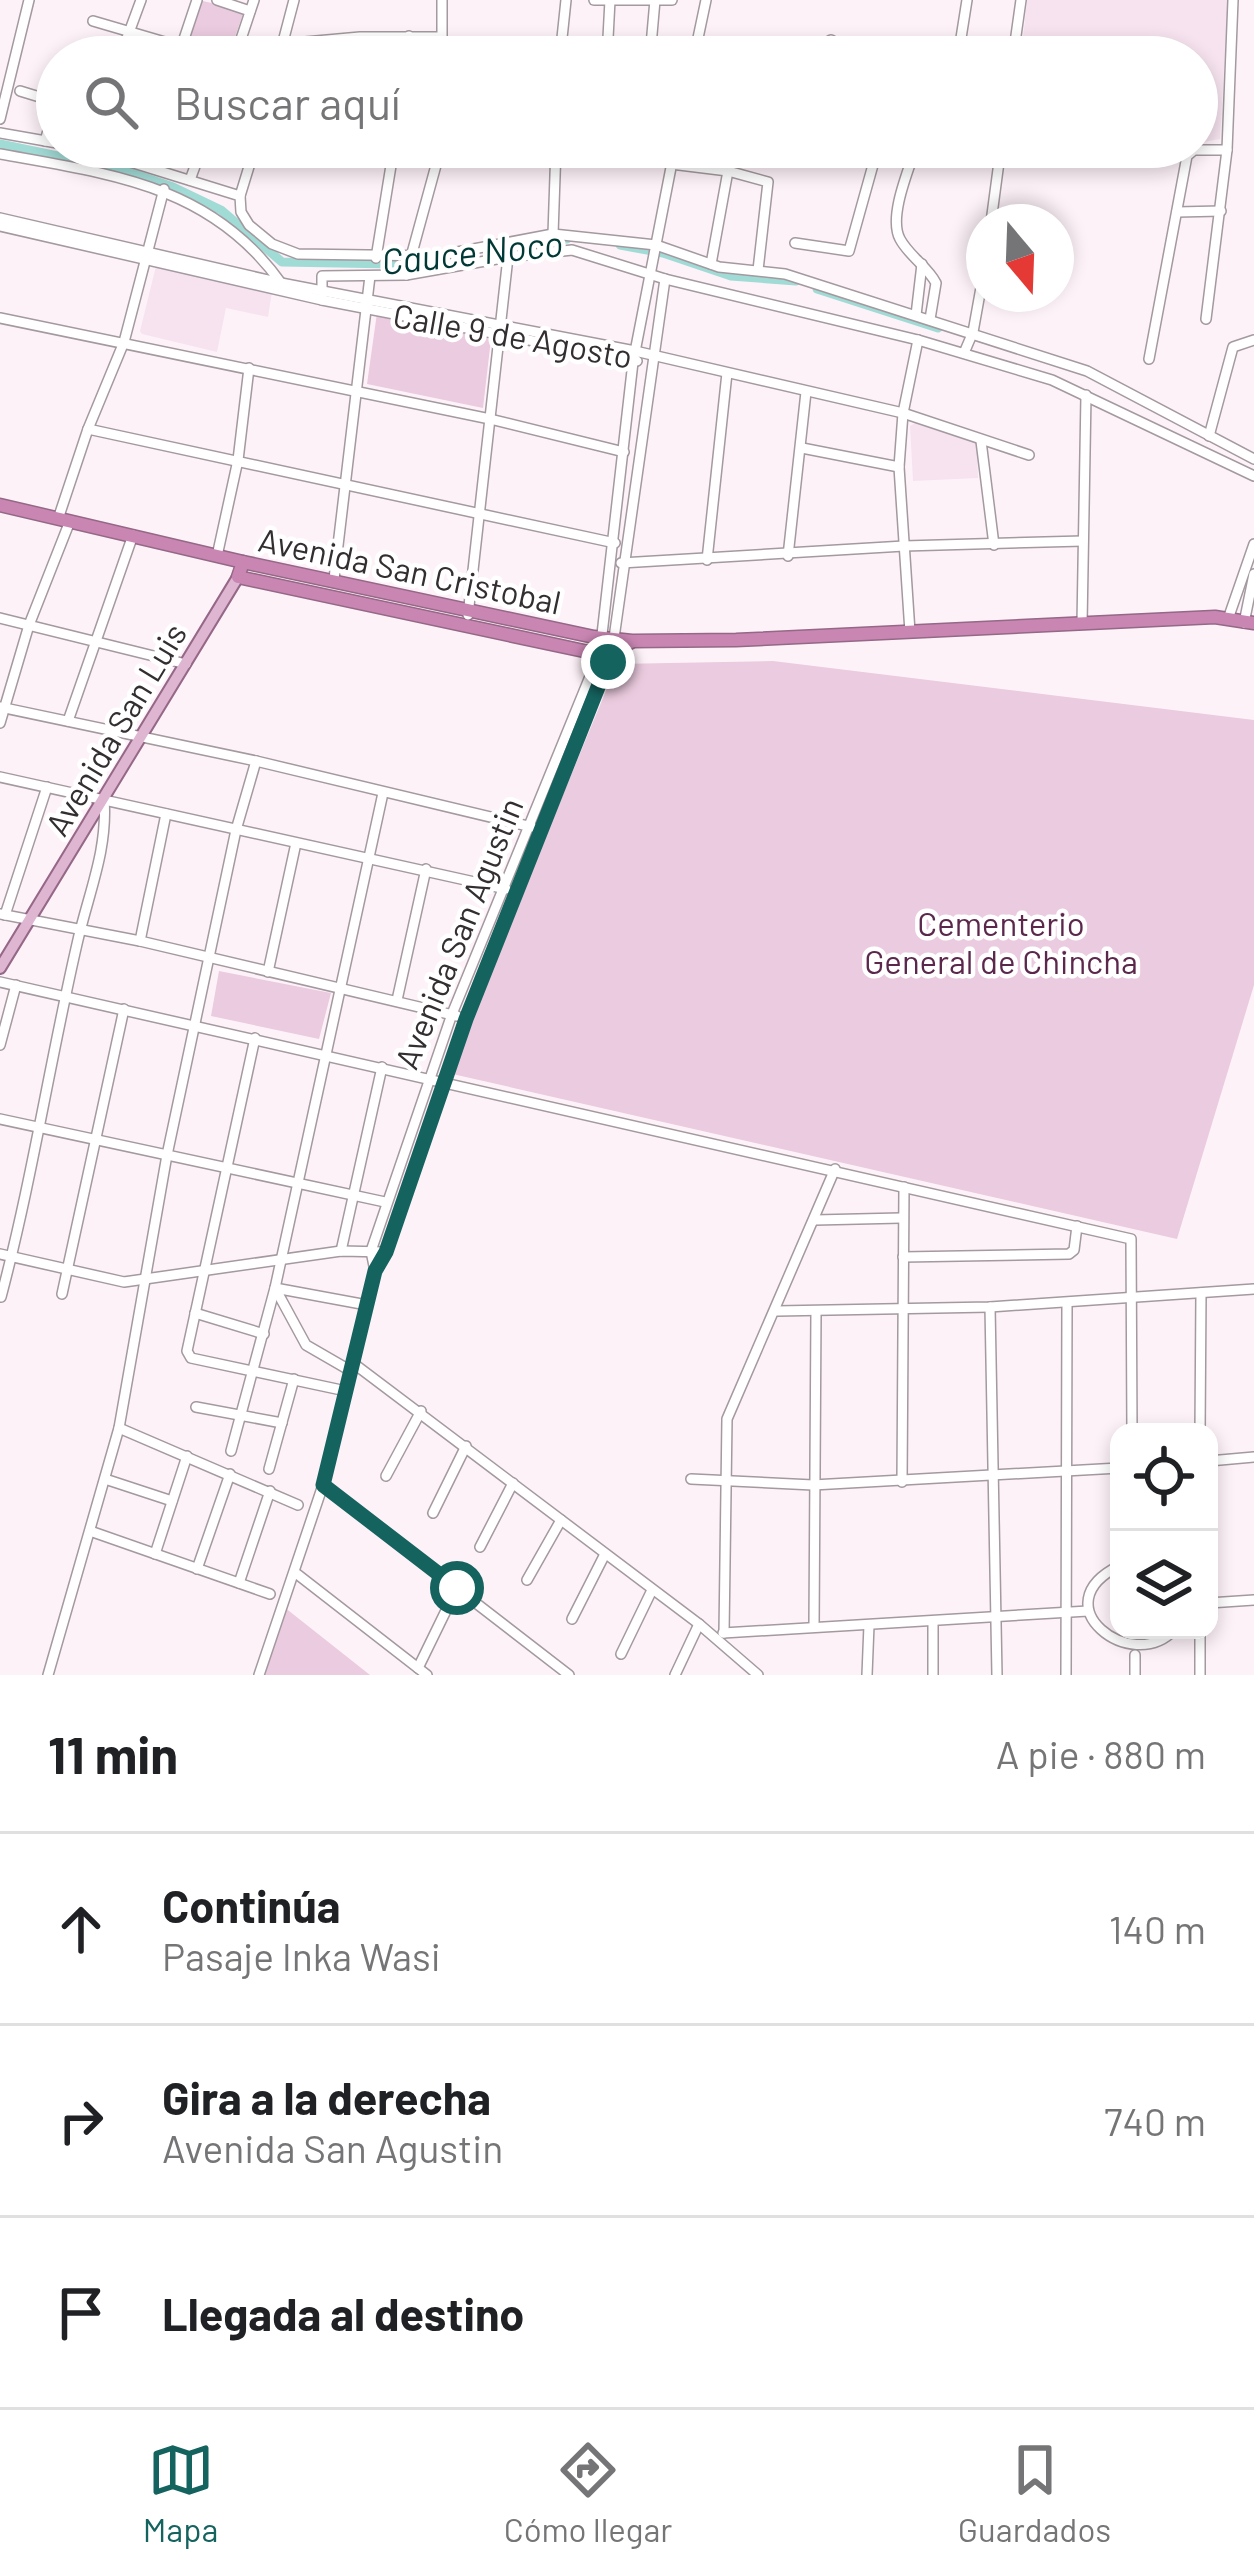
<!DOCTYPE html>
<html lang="es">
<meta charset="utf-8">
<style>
body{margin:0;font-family:Barlow,sans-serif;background:#f6f6f6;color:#202124}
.controls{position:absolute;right:36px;bottom:36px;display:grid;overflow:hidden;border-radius:24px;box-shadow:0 6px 18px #0003}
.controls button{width:108px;height:108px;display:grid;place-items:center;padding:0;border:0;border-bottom:3px solid #e0e0e0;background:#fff;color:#202124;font:60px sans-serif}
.compass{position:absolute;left:966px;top:204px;width:108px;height:108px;border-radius:50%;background:#fff;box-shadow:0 6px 18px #0003;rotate:161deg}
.stop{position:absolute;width:36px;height:36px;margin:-27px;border:9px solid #15635f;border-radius:50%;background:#fff}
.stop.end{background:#15635f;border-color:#fff;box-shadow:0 3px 12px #0008}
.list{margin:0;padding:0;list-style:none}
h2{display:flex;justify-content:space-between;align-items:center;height:156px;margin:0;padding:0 48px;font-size:51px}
h2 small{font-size:39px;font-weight:400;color:#757577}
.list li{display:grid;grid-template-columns:78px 1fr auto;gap:36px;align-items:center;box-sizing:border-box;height:192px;padding:0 48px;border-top:3px solid #e0e0e0}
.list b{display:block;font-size:45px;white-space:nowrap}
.list p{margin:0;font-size:39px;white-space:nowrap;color:#757577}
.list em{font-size:39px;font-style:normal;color:#757577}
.icon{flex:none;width:66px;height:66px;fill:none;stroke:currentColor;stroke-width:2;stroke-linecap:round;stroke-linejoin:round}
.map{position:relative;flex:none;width:1254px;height:1675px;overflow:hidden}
.search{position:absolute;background:#fff;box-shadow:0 6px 18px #0003;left:36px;right:36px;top:36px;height:132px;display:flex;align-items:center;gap:30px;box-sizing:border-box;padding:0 42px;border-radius:66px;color:#757577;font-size:45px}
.sheet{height:732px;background:#fff}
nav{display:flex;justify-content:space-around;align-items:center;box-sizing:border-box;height:168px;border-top:3px solid #e0e0e0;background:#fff;font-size:33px;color:#757577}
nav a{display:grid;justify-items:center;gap:6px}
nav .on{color:#15635f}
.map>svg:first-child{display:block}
.built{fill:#f6e3ef}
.green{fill:#ebcbdf}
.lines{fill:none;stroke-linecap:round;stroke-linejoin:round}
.canal{stroke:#a1dbd6;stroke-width:9}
.minor-casing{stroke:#a3999f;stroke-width:12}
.major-casing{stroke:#946886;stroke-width:14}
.highway-casing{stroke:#946886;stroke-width:15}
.minor{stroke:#fff;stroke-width:9}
.major{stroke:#dfb6d1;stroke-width:10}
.highway{stroke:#c986b3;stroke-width:12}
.route{stroke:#15635f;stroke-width:15}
.labels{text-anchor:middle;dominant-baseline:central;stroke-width:9;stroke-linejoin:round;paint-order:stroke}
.street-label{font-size:33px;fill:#332f31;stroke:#fff}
.park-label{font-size:33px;fill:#5b284c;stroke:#fff}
.water-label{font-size:36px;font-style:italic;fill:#003835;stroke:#fff}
</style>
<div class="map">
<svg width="1254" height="1675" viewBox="0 0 1254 1675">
<rect width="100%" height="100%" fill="#fef2f9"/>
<g class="built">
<path d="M 1027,0 L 1228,0 L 1220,139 L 1197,143 L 1197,57 L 1021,57 Z"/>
<path d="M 156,266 L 272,292 L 268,317 L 226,308 L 217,352 L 142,334 L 140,331 Z"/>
<path d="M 915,423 L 977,444 L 978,478 L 913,481 L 910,426 Z"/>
</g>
<g class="green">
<path d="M 199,0 L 244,11 L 229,54 L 185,39 Z"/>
<path d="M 377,313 L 491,339 L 483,408 L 367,384 Z"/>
<path d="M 773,661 L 1254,720 L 1254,985 L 1177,1239 L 448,1073 L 617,664 Z"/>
<path d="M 219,971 L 331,993 L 319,1039 L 211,1016 Z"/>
<path d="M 284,1607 L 370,1675 L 260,1675 Z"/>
</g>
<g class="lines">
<g class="canal">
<path d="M 0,144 L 120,169 L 173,187 L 221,210 L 282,262 L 394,264 L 437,259"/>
<path d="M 525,244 L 567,239"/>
<path d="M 620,245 L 663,253 L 731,276 L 796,281"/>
<path d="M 817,289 L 938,328"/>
</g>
<defs>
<g id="minor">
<path d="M 217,0 L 250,11"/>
<path d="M 594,0 L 672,0"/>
<path d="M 93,21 L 216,57"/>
<path d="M 283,44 L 360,37 L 440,37"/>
<path d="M 650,47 L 774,47 L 774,57"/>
<path d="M 120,57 L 141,0"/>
<path d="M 178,57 L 197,0"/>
<path d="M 235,57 L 254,0"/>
<path d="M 279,57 L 294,0"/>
<path d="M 407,57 L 409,36"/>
<path d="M 442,57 L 442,0"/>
<path d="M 560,57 L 566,0"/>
<path d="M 607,57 L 610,0"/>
<path d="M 650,57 L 655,0"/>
<path d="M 694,57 L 706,0"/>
<path d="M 817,57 L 821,46 L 831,40 L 861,57"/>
<path d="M 958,57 L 967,0"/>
<path d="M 1013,57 L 1021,0"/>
<path d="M 20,91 L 56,102"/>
<path d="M 0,119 L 29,0"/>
<path d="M 0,133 L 57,143"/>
<path d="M 45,141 L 57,100"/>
<path d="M 82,147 L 240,196 L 241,212 L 249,225 L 272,244 L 298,254 L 436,256 L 553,234 L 656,245 L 719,267 L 785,274 L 1087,371 L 1254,459"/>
<path d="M 916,147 C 909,169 888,217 900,239 C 909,256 927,266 936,283 L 930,319"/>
<path d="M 0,154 C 111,174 211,185 281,283"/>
<path d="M 671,164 L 728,171 L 768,182 L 758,270"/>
<path d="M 190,180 L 202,147"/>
<path d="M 240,196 L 255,147"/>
<path d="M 1177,212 L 1221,211"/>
<path d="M 0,218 L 281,283 L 635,351 L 903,413 L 1029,455"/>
<path d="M 991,222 L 1001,147"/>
<path d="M 0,226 L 322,300 L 637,361"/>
<path d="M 553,234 L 556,147"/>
<path d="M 795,243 L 849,251 L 878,147"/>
<path d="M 376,258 L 394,147"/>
<path d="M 711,264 L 728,171"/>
<path d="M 406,275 L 441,147"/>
<path d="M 322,300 L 322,276 L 406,275 L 508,257 L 572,250 L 665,279 L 918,340 L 1052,380 L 1254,476"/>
<path d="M 916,315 L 922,264"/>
<path d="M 0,318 L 490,419 L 624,452"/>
<path d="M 1206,319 L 1227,150 L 1233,0"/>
<path d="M 964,353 L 973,332 L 984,271"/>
<path d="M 1149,359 L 1187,156 L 1194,150 L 1227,150"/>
<path d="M 88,429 L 615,543"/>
<path d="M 1209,436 L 1233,347 L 1254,340"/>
<path d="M 981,441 L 994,545"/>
<path d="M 802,448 L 899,467"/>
<path d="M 58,519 L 88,429 L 124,342 L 164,189"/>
<path d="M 217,556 L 238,460 L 249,368"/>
<path d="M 788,556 L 806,392"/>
<path d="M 707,560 L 727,373"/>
<path d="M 621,563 L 904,546 L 1083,541"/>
<path d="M 334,579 L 370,276"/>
<path d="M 468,615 L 508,257"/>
<path d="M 0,618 L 186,664"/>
<path d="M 1228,619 L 1254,544"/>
<path d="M 1244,623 L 1254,574"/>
<path d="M 1082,624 L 1086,395"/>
<path d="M 910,632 L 899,467 L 903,413 L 918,340"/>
<path d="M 0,707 L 256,761 L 532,827"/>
<path d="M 68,721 L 133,535"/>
<path d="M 0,723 L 29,625 L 70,521"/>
<path d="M 0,777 L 506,889"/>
<path d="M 0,914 L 140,941 L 457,1016"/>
<path d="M 5,915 L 47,787"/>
<path d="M 140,941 L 166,814"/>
<path d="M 268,972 L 296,843"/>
<path d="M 0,982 L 1131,1239 L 1132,1432"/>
<path d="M 397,1000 L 426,869"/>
<path d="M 255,1038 L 187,1351 L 191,1358 L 346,1391"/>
<path d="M 0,1045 L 16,985"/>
<path d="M 0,1119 L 385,1202"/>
<path d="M 815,1220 L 901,1218"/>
<path d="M 341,1251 L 382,1067"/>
<path d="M 0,1254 L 124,1282 L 341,1251 L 386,1252"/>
<path d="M 903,1257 L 1069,1254 L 1074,1250 L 1077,1226"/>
<path d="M 375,1271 L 371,1251 L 452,1014 L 600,652 L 633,362 L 675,147"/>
<path d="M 62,1294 L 124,1009"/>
<path d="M 1,1297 C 32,1180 50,1061 77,944 C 88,894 108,851 104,799"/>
<path d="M 990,1307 L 997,1675"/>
<path d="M 777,1311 L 990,1307 L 1254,1289"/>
<path d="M 195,1313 L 264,1334"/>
<path d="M 353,1363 L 699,1624 L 758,1675"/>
<path d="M 351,1371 L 306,1345 L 275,1288 L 367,1305"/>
<path d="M 196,1407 L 282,1423"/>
<path d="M 119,1428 L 298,1505"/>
<path d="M 1200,1432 L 1201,1293"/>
<path d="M 231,1451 L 275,1288 L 383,793"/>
<path d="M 1209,1461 L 1254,1457"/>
<path d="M 269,1469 L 294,1379"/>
<path d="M 386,1476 L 421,1411"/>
<path d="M 105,1479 L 172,1501"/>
<path d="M 691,1479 L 813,1485 L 1119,1468"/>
<path d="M 902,1482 L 904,1187"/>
<path d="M 323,1485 L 569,1675"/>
<path d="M 433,1513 L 466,1446"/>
<path d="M 90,1531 L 270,1594"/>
<path d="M 480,1547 L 513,1483"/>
<path d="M 155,1554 L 187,1456"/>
<path d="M 1119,1566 C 1040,1605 1132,1675 1174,1630"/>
<path d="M 197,1569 L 230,1474"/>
<path d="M 297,1574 L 427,1675"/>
<path d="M 527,1580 L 561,1520"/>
<path d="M 239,1583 L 270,1491"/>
<path d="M 1209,1603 L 1254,1600"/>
<path d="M 572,1619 L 605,1554"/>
<path d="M 814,1627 L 816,1312"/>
<path d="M 1200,1630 L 1200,1675"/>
<path d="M 723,1633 L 1088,1611"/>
<path d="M 724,1633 L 727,1419 L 835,1169"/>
<path d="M 621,1654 L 652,1590"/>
<path d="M 418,1668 L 457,1588"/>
<path d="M 48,1675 L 119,1428 L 167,1155 L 236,830 L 256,761"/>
<path d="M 259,1675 L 323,1485 L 375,1271 L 386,1252 L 466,1019 L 612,652 L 665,279"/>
<path d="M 675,1675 L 699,1624"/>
<path d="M 867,1675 L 869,1625"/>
<path d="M 933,1675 L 933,1621"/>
<path d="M 1066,1675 L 1067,1303"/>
<path d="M 1135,1675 L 1135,1655"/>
</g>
<path id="major" d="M 0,968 L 238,577"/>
<g id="highway">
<path d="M 0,505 L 243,562 L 594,637 L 632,641 L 736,640 L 1215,617 L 1254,623"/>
<path d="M 243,562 L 238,577 L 584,651 L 612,652 L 631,642"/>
</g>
</defs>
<use href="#minor" class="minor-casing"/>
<use href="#major" class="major-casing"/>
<use href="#highway" class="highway-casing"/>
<use href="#minor" class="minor"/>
<use href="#major" class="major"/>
<use href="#highway" class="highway"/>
</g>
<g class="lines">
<path class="route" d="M 457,1588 L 323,1485 L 375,1271 L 386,1252 L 466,1019 L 608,662"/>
</g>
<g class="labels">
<g class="street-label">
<text transform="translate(513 335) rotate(10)">Calle 9 de Agosto</text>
<text transform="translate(410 570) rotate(12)">Avenida San Cristobal</text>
<text transform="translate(115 729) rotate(-59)">Avenida San Luis</text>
<text transform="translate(458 933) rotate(-68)">Avenida San Agustin</text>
</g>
<g class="park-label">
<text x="1001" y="923">Cementerio<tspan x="1001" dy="38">General de Chincha</tspan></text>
</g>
<g class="water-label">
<text transform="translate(472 251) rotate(-6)">Cauce Noco</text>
</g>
</g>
</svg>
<div class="controls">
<button><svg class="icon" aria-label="locate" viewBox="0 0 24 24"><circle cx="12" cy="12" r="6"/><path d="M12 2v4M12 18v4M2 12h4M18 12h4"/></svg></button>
<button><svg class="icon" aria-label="layers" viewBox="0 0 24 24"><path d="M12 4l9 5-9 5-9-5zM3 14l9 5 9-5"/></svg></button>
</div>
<svg class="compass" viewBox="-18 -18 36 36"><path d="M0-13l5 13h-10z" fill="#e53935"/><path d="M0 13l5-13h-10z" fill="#757577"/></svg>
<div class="stop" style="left:457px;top:1588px"></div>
<div class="stop end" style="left:608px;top:662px"></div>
<div class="search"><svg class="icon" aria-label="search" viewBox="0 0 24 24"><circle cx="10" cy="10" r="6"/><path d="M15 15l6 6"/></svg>Buscar aquí</div>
</div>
<section class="sheet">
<h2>11 min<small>A pie · 880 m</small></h2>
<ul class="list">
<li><svg class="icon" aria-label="ahead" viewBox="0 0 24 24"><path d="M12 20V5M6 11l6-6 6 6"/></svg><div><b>Continúa</b><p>Pasaje Inka Wasi</p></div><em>140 m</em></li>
<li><svg class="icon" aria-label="right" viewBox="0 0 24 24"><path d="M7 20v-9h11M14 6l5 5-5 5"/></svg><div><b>Gira a la derecha</b><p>Avenida San Agustin</p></div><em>740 m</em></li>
<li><svg class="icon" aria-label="arrive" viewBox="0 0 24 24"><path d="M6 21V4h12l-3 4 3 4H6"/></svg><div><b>Llegada al destino</b></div></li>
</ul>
</section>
<nav>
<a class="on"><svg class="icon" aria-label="map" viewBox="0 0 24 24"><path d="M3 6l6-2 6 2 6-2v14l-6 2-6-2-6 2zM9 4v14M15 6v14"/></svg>Mapa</a>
<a><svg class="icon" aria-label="directions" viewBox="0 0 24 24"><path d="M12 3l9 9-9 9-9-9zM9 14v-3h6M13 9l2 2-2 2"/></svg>Cómo llegar</a>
<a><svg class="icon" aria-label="saved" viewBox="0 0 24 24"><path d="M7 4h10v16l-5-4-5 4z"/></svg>Guardados</a>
</nav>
